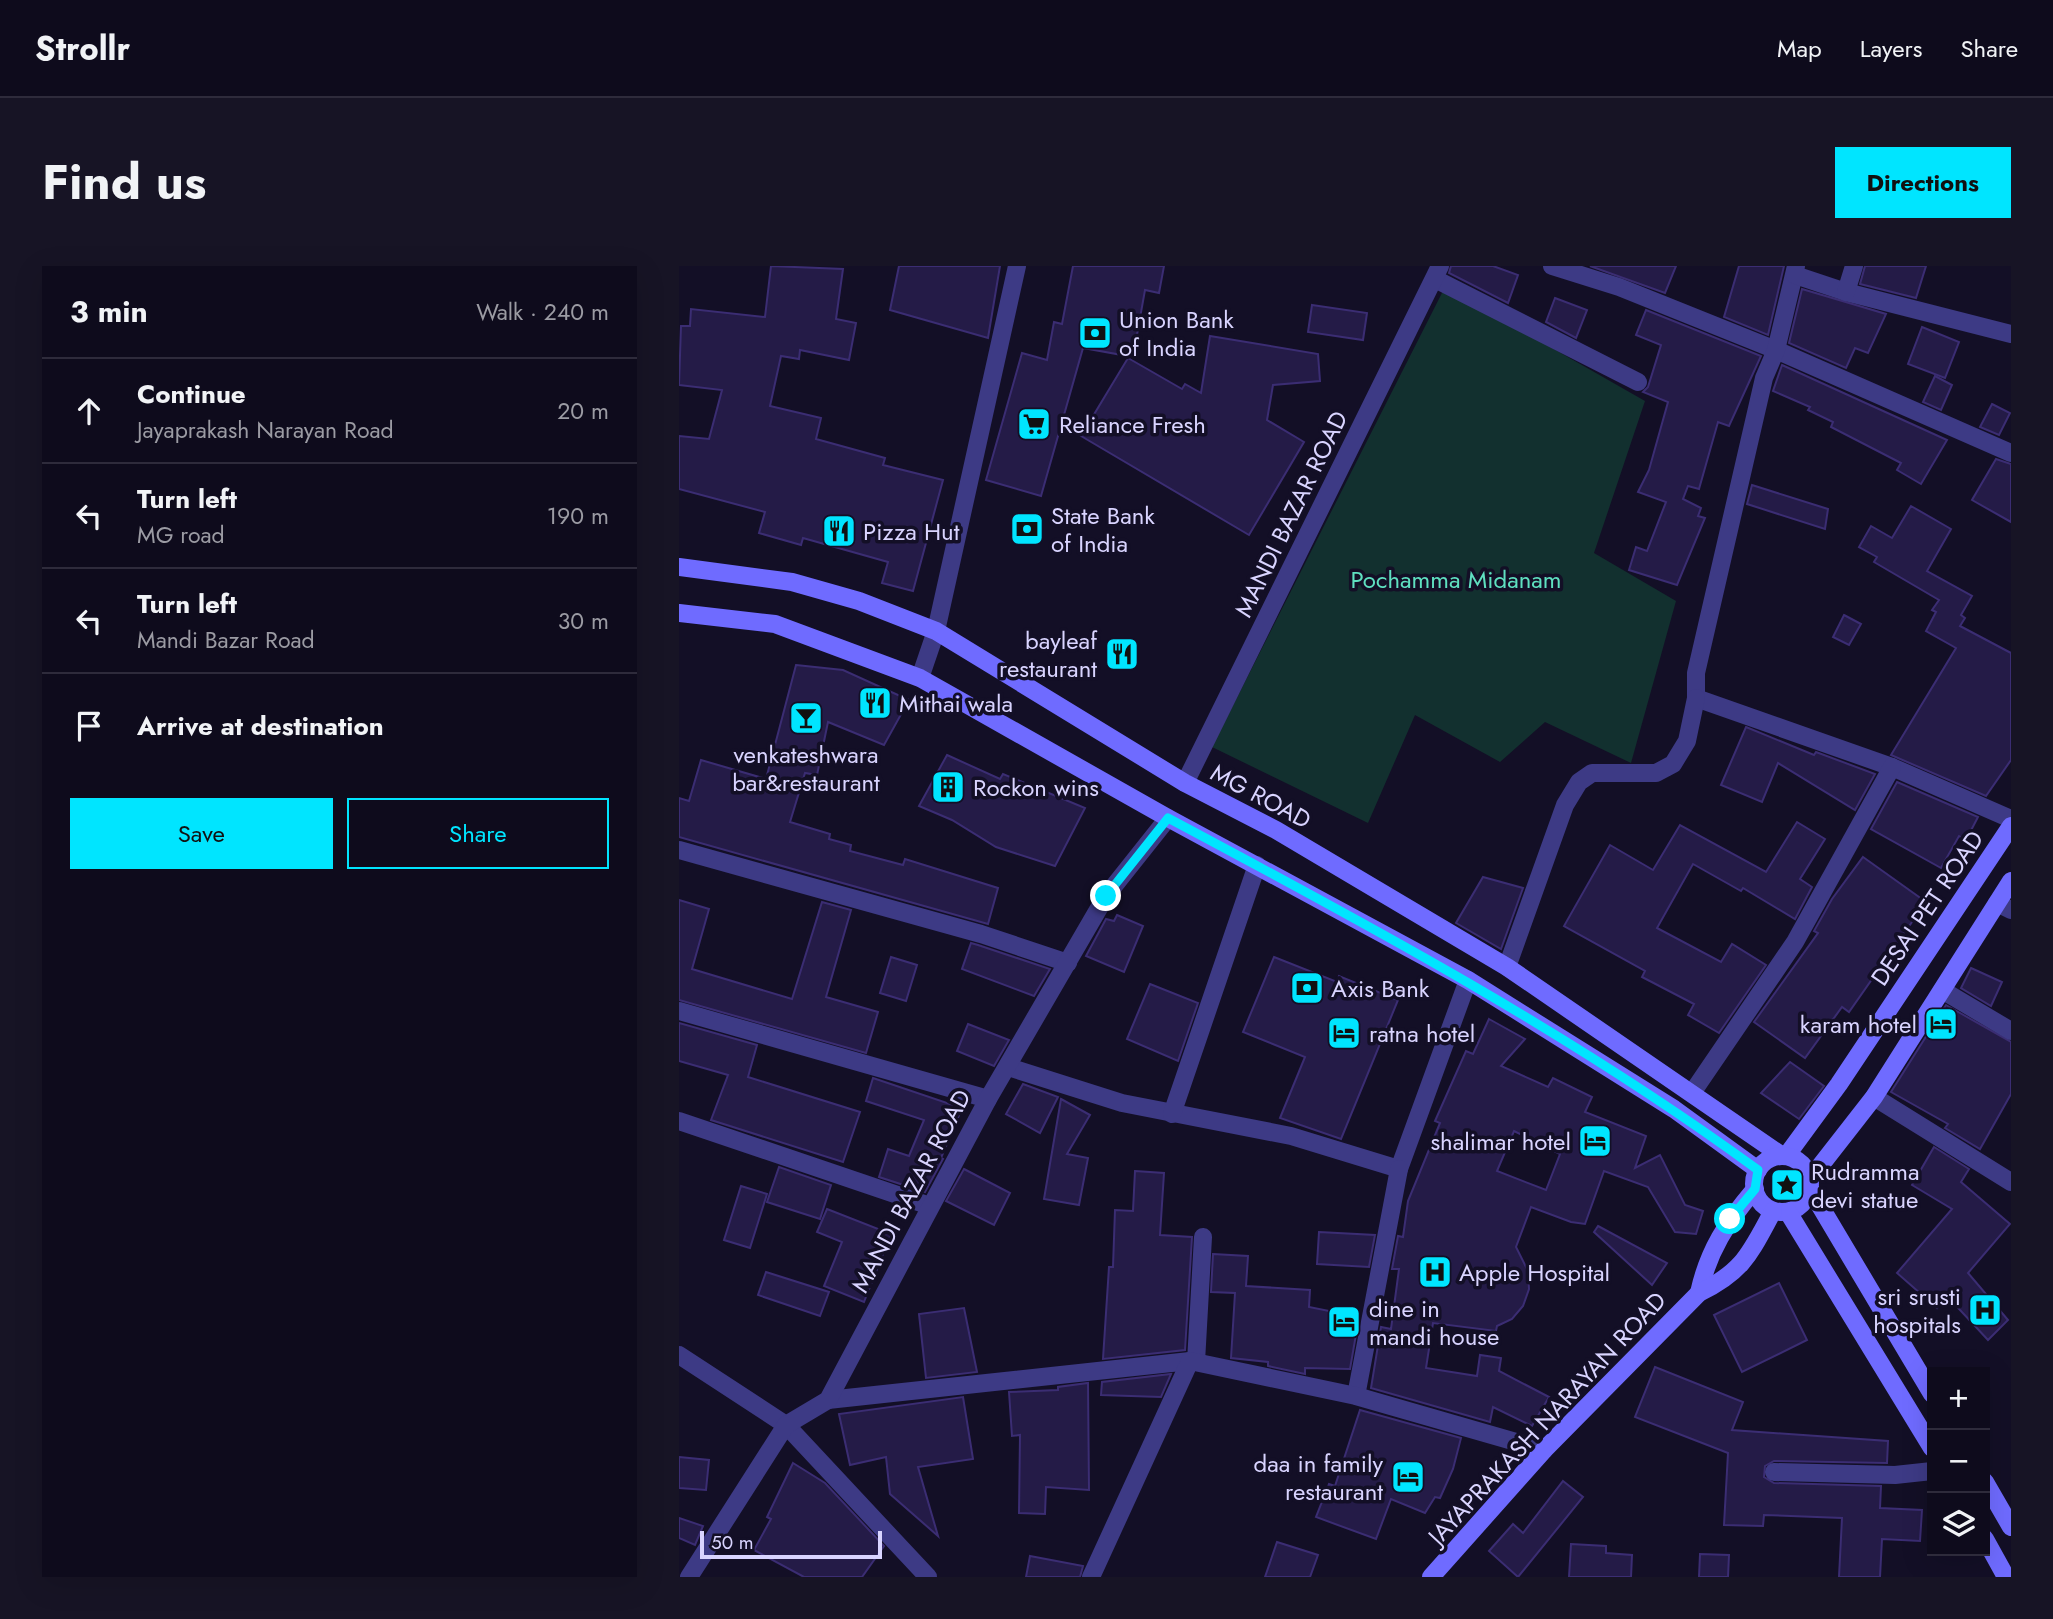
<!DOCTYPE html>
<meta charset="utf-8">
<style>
body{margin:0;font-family:Jost,sans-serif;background:#171425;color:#f1f3f6}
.controls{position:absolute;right:21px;bottom:21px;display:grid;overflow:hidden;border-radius:0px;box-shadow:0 7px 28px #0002}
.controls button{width:63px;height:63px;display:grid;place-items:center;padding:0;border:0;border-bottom:2px solid #2e2b3b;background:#0e0b1c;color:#f1f3f6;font:35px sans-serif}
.scale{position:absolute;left:21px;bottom:18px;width:182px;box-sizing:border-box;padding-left:7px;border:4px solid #d9d4ff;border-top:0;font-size:19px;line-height:24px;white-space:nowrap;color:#d9d4ff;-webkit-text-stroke:5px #130f26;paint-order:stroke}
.stop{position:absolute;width:21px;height:21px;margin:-16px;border:5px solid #00e5ff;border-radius:50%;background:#fff}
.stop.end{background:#00e5ff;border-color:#fff;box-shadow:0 2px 7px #0008}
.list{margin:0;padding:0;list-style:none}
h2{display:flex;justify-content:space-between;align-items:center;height:91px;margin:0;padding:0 28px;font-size:30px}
h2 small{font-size:23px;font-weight:400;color:#9b9ba3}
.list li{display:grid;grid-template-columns:46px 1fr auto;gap:21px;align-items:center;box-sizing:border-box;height:105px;padding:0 28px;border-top:2px solid #2e2b3b}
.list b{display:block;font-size:26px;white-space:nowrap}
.list p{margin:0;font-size:23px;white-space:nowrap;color:#9b9ba3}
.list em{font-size:23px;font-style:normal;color:#9b9ba3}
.actions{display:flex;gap:14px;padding:21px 28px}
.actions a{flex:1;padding:16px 0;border:2px solid #00e5ff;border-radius:0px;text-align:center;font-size:24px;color:#00e5ff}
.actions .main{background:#00e5ff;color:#111}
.icon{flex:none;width:38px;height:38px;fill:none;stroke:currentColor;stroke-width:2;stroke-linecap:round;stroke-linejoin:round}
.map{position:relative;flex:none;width:1332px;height:1311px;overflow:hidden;border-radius:0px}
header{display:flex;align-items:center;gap:42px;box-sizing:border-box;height:98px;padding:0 35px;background:#0e0b1c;border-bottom:2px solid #2e2b3b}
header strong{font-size:33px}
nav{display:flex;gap:38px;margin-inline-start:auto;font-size:24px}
.intro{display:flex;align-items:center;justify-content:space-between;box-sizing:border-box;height:168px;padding:0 42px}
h1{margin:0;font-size:49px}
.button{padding:18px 32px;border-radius:0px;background:#00e5ff;color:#111;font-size:24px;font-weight:700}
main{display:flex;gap:42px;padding:0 42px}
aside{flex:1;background:#0e0b1c;border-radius:0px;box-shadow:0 7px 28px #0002}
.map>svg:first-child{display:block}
.green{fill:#12302f}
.building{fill:#241b47;stroke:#3b2d73;stroke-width:2;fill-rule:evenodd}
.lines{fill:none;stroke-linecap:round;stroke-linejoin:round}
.street{stroke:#3d3a85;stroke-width:18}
.secondary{stroke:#6f6bff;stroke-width:18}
.route{stroke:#00e5ff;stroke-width:9}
.labels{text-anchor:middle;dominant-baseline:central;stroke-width:7;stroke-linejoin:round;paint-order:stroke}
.poi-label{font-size:24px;fill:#d9d4ff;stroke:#130f26;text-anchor:start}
.street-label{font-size:24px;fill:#d9d4ff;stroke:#130f26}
.park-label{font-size:24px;fill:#5fe0c0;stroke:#130f26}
</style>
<header>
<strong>Strollr</strong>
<nav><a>Map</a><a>Layers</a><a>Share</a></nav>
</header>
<div class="intro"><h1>Find us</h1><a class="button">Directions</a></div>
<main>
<aside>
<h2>3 min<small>Walk · 240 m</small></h2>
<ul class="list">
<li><svg class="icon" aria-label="ahead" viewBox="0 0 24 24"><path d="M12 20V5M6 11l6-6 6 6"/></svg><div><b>Continue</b><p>Jayaprakash Narayan Road</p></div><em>20 m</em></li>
<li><svg class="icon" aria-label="left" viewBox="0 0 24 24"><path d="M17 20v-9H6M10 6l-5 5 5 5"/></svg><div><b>Turn left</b><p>MG road</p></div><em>190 m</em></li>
<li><svg class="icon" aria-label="left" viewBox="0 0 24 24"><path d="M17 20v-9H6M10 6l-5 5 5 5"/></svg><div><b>Turn left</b><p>Mandi Bazar Road</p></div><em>30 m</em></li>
<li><svg class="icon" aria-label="arrive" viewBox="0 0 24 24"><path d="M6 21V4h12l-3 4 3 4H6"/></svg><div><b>Arrive at destination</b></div></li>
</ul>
<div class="actions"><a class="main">Save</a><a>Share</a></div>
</aside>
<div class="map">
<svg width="1332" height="1311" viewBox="0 0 1332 1311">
<rect width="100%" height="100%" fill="#130f26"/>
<path class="green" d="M 766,21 L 966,135 L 915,287 L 997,335 L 952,497 L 866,456 L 821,496 L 736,449 L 689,557 L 533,481 Z"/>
<g class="building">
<path d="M 92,0 L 164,3 L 157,53 L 177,57 L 170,94 L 121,84 L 120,93 L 102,90 L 91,140 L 142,152 L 137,173 L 206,192 L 204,199 L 264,214 L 234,325 L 203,317 L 209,296 L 124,272 L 122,279 L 80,267 L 86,246 L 0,223 L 0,170 L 30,173 L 43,124 L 0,119 L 2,60 L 11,60 L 12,43 L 86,51 Z"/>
<path d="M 220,0 L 321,0 L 309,72 L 211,44 Z"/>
<path d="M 394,0 L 485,0 L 480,27 L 466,24 L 454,91 L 404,82 L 362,230 L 307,214 L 343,87 L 368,94 L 375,56 L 383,58 Z"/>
<path d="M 772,0 L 814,0 L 839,9 L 829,37 L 770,7 Z"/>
<path d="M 911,0 L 997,0 L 986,27 Z"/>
<path d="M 1060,0 L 1105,0 L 1089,69 L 1045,51 Z"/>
<path d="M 1186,0 L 1247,0 L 1237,32 L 1181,18 Z"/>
<path d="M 1123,23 L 1207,48 L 1189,87 L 1176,82 L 1167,102 L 1110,77 Z"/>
<path d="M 876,32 L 908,44 L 897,72 L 867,56 Z"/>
<path d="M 633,39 L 688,47 L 684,74 L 629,66 Z"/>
<path d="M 967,44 L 1082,90 L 1050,160 L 1039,156 L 1020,223 L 1009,220 L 1004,233 L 1022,242 L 1019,250 L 1026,252 L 998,319 L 950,304 L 957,281 L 968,285 L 987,236 L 959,226 L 970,204 L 989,136 L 964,126 L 969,121 L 982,79 L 957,69 Z"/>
<path d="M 1243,61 L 1280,76 L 1266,112 L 1229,98 Z"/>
<path d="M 531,70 L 639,88 L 641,115 L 594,119 L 588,154 L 625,176 L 570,269 L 402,170 L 449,92 L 503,123 L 506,118 L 522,127 Z"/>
<path d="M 1103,99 L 1268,174 L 1242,218 L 1218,204 L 1222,197 L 1152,161 L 1154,156 L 1129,144 L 1131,141 L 1094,125 Z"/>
<path d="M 1256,110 L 1273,119 L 1262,144 L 1244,136 Z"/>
<path d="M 1313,138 L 1331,147 L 1320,169 L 1301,161 Z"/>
<path d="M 1317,193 L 1332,198 L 1332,256 L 1293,234 Z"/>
<path d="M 1073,219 L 1149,243 L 1146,263 L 1068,238 Z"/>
<path d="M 1232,240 L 1272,263 L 1248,305 L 1293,330 L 1282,349 L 1286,352 L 1281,360 L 1332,387 L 1332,494 L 1307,530 L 1212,489 L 1277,382 L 1247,365 L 1257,346 L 1253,344 L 1260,334 L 1195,296 L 1198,291 L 1180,281 L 1192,260 L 1213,272 Z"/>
<path d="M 1165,349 L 1182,358 L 1170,379 L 1154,371 Z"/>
<path d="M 117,399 L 164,404 L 230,434 L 205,479 L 149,456 L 138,509 L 126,507 L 111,556 L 151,568 L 150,573 L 172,579 L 171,585 L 224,599 L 226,593 L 319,622 L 309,658 L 0,571 L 0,532 L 10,535 L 22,494 L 87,513 Z"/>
<path d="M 1067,461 L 1135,489 L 1137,486 L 1196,508 L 1176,544 L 1099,497 L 1083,536 L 1042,519 Z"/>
<path d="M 268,489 L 321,513 L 324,508 L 406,542 L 376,600 L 317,581 L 273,554 L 240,540 Z"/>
<path d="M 1218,516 L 1299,551 L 1287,574 L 1280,570 L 1262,602 L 1192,563 Z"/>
<path d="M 1118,556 L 1146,573 L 1121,613 L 1133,621 L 1116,653 L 1064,622 L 1062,625 L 1014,598 L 978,662 L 1042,696 L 1053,678 L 1087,699 L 1040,767 L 1009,749 L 1015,738 L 963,711 L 966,705 L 885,660 L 931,579 L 974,604 L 1001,559 L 1087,606 Z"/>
<path d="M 1184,591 L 1247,636 L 1170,746 L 1163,741 L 1126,792 L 1075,756 L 1139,667 L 1135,665 L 1153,633 Z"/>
<path d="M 804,611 L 844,622 L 822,683 L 777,657 Z"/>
<path d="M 0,634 L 30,643 L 13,703 L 113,733 L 143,636 L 172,644 L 147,731 L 199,746 L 187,787 L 0,734 Z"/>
<path d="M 438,649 L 464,660 L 445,706 L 407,690 L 427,653 L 435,655 Z"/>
<path d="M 292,677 L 299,679 L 371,703 L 355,730 L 283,703 Z"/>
<path d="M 212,691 L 238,699 L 227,735 L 201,727 Z"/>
<path d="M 595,691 L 658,716 L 660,710 L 719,734 L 662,873 L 601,852 L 626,791 L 564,766 Z"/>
<path d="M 1292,702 L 1323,716 L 1312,740 L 1282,722 Z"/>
<path d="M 471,718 L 519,737 L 499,795 L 448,773 Z"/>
<path d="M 1267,739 L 1332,776 L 1332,828 L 1301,883 L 1266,862 L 1269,858 L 1212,826 Z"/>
<path d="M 810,753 L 846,773 L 822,800 L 869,821 L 874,812 L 913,831 L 906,846 L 967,870 L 956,902 L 981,889 L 1006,939 L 1024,945 L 1017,968 L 996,966 L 969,921 L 925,905 L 906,958 L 892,956 L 852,941 L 837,981 L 849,1005 L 850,1023 L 844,1040 L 833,1053 L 818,1060 L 817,1065 L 754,1057 L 747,1102 L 798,1110 L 801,1089 L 822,1092 L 820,1105 L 870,1131 L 853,1160 L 814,1141 L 811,1156 L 692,1122 L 702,1061 L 712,1063 L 720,1003 L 713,1003 L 719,970 L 724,971 L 729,935 L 761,857 L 756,855 L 787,785 L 794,788 ZM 835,865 L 881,888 L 867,924 L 818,905 Z"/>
<path d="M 0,757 L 78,779 L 69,811 L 181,846 L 164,896 L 32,854 L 49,809 L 0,795 Z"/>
<path d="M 289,758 L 330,774 L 315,800 L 278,785 Z"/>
<path d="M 1111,796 L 1145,820 L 1120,853 L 1082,827 Z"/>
<path d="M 194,812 L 283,842 L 262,892 L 264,893 L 246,926 L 200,911 L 209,883 L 230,890 L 245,854 L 187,835 Z"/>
<path d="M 344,818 L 379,831 L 361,867 L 327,848 Z"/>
<path d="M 382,833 L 411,849 L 388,888 L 409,892 L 400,939 L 365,933 Z"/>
<path d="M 1255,881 L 1290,903 L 1282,916 L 1331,958 L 1289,1007 L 1329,1054 L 1309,1074 L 1268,1030 L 1258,1042 L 1218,1007 L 1273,943 L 1233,919 Z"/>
<path d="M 100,901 L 152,919 L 141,953 L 88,936 Z"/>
<path d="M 285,903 L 331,927 L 315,959 L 267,935 Z"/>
<path d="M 456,905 L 485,907 L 481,969 L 513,971 L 506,1084 L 424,1093 L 430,1001 L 434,1001 L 436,944 L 454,945 Z"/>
<path d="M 62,920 L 88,928 L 71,982 L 45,974 Z"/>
<path d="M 148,943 L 212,968 L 185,1036 L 145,1020 L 163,976 L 138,966 Z"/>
<path d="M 919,960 L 988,997 L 973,1019 L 915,966 Z"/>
<path d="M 640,966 L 696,969 L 690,1001 L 638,998 Z"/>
<path d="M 534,988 L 569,990 L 567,1020 L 631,1024 L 630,1041 L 675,1050 L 674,1056 L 679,1057 L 671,1103 L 626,1102 L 626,1108 L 589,1100 L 589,1096 L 552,1092 L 556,1027 L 532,1026 Z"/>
<path d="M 87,1006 L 150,1026 L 141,1050 L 79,1029 Z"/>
<path d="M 1100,1017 L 1128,1074 L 1063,1106 L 1035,1049 Z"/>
<path d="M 285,1042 L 298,1106 L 247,1112 L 240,1048 Z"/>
<path d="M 976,1101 L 1064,1136 L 1053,1164 L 1209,1175 L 1208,1197 L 1095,1195 L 1086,1200 L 1085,1211 L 1095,1217 L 1202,1220 L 1201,1242 L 1243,1244 L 1241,1275 L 1203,1273 L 1201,1311 L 1160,1311 L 1163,1252 L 1085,1249 L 1084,1260 L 1045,1259 L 1049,1187 L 956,1151 Z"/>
<path d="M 492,1108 L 482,1131 L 422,1129 L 423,1116 Z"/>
<path d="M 409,1117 L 410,1224 L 367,1221 L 366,1248 L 340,1247 L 341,1169 L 333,1170 L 330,1126 L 379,1124 L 379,1121 Z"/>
<path d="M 284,1131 L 294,1193 L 239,1201 L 259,1270 L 211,1228 L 207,1191 L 171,1199 L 160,1148 Z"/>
<path d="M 681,1144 L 782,1172 L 774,1203 L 761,1232 L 756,1231 L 746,1247 L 712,1233 L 697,1273 L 637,1251 L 650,1218 L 656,1220 Z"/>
<path d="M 0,1191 L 30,1194 L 27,1224 L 0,1222 Z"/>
<path d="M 114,1197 L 146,1217 L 205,1280 L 183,1311 L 125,1311 L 75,1284 L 92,1253 L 88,1251 Z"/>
<path d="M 884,1215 L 904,1231 L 839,1311 L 810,1285 L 834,1258 L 844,1267 Z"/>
<path d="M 0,1252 L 24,1260 L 16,1279 L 0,1272 Z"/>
<path d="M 598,1276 L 639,1289 L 631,1311 L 586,1311 Z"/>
<path d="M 892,1278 L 927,1280 L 927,1287 L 953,1289 L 952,1311 L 890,1311 Z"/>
<path d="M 1021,1288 L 1050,1289 L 1049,1311 L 1020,1311 Z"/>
<path d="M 351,1290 L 404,1300 L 401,1311 L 347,1311 Z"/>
</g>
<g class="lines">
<g class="street">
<path d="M 873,0 L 940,21 L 1097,84 L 1332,187"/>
<path d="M 1117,0 L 1097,84 L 1085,112 L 1017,407 L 1017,432 L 1213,501 L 1332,553"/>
<path d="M 1116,9 L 1167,26 L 1332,68"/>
<path d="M 756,13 L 959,116"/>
<path d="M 1167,26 L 1175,0"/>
<path d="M 241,412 L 257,365 L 338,0"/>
<path d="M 506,517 L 761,0"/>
<path d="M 0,584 L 302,668 L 389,697"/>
<path d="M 1332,644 L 1318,637 L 1332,644"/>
<path d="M 828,701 L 886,539 L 900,516 L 913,507 L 977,507 L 994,498 L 1008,475 L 1017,432"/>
<path d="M 1263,724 L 1332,765"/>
<path d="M 0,745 L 309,833"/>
<path d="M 329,801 L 443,837 L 612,870 L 720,903 L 789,714"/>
<path d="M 1013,827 L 1116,676 L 1213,501"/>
<path d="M 1195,831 L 1332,916"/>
<path d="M 493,848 L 578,599"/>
<path d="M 0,855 L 251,940"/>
<path d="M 0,1089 L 107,1159 L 249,1311"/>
<path d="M 517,1096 L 524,971"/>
<path d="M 677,1130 L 720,903"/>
<path d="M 149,1134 L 511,1095"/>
<path d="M 1095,1206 L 1216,1209 L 1253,1205"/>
<path d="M 10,1311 L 107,1159 L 149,1134 L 309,833 L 427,630 L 489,552"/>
<path d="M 412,1311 L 511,1095 L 677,1130 L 865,1184"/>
</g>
<g class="secondary">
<path d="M 0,301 L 113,316 L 180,335 L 257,365 L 506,517 L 597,564 L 828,701 L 1102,889"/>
<path d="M 0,347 L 96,358 L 241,412 L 489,552 L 789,714 L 995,843 L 1079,904"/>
<path d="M 1108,889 L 1160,818 L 1332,560"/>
<circle cx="1103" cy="918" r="28"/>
<path d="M 1131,913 L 1195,831 L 1332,615"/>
<path d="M 1131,923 L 1253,1128"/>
<path d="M 1109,946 L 1253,1182"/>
<path d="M 1020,1027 C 1029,985 1048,956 1076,923"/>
<path d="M 1306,1216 L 1332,1261"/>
<path d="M 1306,1273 L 1327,1311"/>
<path d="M 752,1311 L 865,1184 L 1020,1027 C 1065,1005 1071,987 1094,945"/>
</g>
</g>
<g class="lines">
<path class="route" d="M 427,630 L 489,552 C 692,660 893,768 1079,904 L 1076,923 L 1051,953"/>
</g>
<defs>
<symbol id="bank-square" viewBox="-11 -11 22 22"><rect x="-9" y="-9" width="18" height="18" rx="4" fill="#00e5ff" stroke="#130f26"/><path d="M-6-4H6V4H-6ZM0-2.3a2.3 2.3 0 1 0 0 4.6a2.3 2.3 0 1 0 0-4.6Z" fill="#111"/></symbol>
<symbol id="supermarket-square" viewBox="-11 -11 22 22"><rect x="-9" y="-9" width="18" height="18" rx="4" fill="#00e5ff" stroke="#130f26"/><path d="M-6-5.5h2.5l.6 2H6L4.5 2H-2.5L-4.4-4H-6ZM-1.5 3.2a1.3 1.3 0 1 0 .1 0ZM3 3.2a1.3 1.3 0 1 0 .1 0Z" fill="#111"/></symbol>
<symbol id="restaurant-square" viewBox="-11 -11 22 22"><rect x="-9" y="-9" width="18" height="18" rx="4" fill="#00e5ff" stroke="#130f26"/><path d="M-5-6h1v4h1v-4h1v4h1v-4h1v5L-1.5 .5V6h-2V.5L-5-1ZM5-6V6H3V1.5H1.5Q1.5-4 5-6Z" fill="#111"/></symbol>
<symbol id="bar-square" viewBox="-11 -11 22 22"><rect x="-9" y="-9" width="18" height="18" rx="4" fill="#00e5ff" stroke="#130f26"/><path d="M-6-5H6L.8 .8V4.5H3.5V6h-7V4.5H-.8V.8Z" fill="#111"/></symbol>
<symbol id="building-square" viewBox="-11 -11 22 22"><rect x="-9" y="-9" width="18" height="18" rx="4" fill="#00e5ff" stroke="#130f26"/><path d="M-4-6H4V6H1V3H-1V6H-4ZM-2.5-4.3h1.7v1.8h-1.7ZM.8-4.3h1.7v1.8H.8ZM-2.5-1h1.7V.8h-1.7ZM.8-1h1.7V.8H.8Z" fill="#111"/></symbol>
<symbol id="hotel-square" viewBox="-11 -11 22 22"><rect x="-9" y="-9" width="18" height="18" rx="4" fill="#00e5ff" stroke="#130f26"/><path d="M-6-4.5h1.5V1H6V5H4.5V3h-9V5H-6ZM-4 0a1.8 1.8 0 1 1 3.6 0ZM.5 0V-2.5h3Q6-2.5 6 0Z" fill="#111"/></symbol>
<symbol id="sight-square" viewBox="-11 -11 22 22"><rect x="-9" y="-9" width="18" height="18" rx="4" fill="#00e5ff" stroke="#130f26"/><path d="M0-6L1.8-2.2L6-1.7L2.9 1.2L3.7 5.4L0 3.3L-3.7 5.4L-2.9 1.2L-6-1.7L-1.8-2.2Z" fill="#111"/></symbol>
<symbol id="hospital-square" viewBox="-11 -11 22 22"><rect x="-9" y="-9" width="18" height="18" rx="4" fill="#00e5ff" stroke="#130f26"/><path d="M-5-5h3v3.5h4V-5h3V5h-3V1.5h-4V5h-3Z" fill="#111"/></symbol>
</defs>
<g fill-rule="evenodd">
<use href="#bank-square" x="397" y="48" width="38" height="38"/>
<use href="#supermarket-square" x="336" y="139" width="38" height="38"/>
<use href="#bank-square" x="329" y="244" width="38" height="38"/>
<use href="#restaurant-square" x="141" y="246" width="38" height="38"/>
<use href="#restaurant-square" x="424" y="369" width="38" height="38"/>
<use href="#restaurant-square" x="177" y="418" width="38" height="38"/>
<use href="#bar-square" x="108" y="433" width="38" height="38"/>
<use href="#building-square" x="250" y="502" width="38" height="38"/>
<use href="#bank-square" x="609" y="703" width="38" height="38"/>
<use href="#hotel-square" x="1243" y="739" width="38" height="38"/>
<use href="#hotel-square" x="646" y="748" width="38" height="38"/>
<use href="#hotel-square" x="897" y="856" width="38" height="38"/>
<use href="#sight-square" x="1089" y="900" width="38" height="38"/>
<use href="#hospital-square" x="737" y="987" width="38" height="38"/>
<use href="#hospital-square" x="1287" y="1025" width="38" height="38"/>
<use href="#hotel-square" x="646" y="1037" width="38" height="38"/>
<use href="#hotel-square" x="710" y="1192" width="38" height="38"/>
</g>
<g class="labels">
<g class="poi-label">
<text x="440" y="53">Union Bank<tspan x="440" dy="28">of India</tspan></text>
<text x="380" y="158">Reliance Fresh</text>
<text x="372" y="249">State Bank<tspan x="372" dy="28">of India</tspan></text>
<text x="184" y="265">Pizza Hut</text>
<text x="418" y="374" text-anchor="end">bayleaf<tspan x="418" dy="28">restaurant</tspan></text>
<text x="220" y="437">Mithai wala</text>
<text x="127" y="488" text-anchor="middle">venkateshwara<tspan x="127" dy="28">bar&amp;restaurant</tspan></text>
<text x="294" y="521">Rockon wins</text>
<text x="652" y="722">Axis Bank</text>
<text x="1238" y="758" text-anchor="end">karam hotel</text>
<text x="690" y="767">ratna hotel</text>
<text x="892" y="875" text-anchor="end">shalimar hotel</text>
<text x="1132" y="905">Rudramma<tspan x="1132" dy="28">devi statue</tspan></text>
<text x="780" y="1006">Apple Hospital</text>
<text x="1282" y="1030" text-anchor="end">sri srusti<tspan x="1282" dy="28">hospitals</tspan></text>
<text x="690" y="1042">dine in<tspan x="690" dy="28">mandi house</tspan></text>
<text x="704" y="1197" text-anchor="end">daa in family<tspan x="704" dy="28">restaurant</tspan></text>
</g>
<g class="street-label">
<text transform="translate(612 248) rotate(-64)">MANDI BAZAR ROAD</text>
<text transform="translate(582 530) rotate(28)">MG ROAD</text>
<text transform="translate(1248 642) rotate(-56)">DESAI PET ROAD</text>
<text transform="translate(232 925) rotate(-62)">MANDI BAZAR ROAD</text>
<text transform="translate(868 1152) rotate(-47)">JAYAPRAKASH NARAYAN ROAD</text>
</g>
<g class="park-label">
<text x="777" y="313">Pochamma Midanam</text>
</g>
</g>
</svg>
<div class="controls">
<button>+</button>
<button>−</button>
<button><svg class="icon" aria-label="layers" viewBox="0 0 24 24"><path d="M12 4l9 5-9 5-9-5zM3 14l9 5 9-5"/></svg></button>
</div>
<div class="scale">50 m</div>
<div class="stop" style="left:1051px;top:953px"></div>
<div class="stop end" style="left:427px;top:630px"></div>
</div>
</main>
